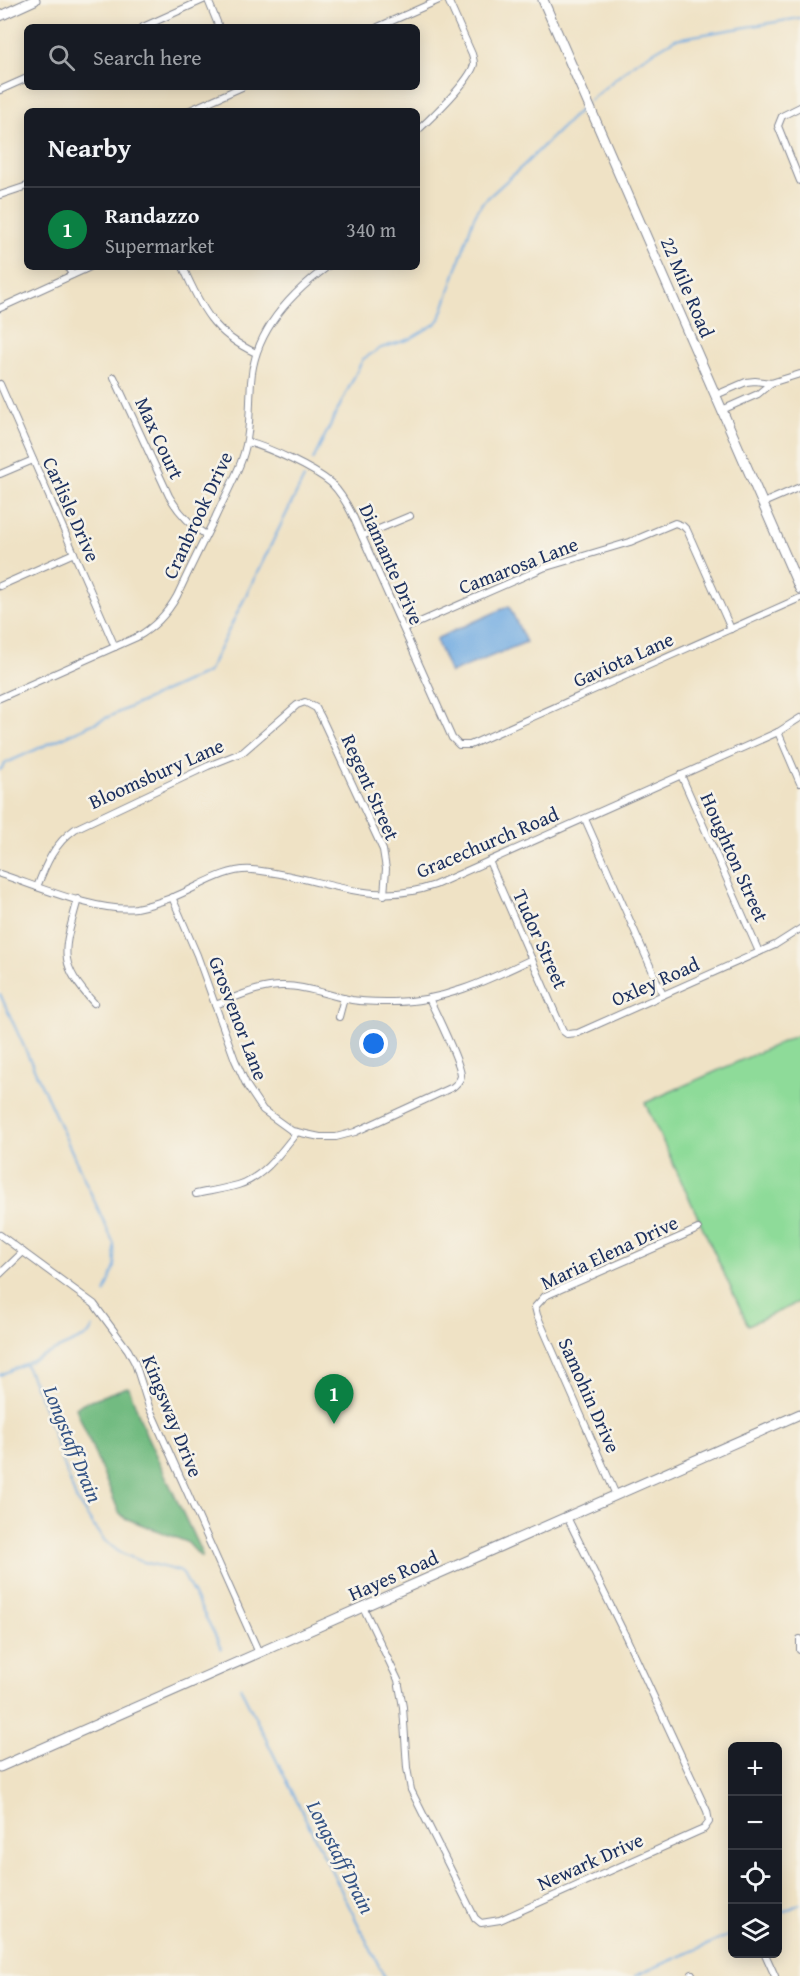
<!DOCTYPE html>
<meta charset="utf-8">
<style>
body{margin:0;font-family:"Gentium Book Plus",serif;background:#242831;color:#f1f3f6}
.controls{position:absolute;right:18px;bottom:18px;display:grid;overflow:hidden;border-radius:9px;box-shadow:0 3px 15px #0003}
.controls button{width:54px;height:54px;display:grid;place-items:center;padding:0;border:0;border-bottom:2px solid #363941;background:#171b24;color:#f1f3f6;font:30px sans-serif}
.you{position:absolute;left:374px;top:1044px;width:21px;height:21px;margin:-15px;border:4px solid #fff;border-radius:50%;background:#1a73e8;box-shadow:0 0 0 9px #1a73e833}
.badge{display:grid;place-items:center;width:39px;height:39px;border-radius:50%;background:#0b8043;color:#fff;font-size:20px;font-weight:700}
.pin{position:absolute;translate:-50% -50px;filter:drop-shadow(0 2px 3px #0008)}
.pin::after{content:'';position:absolute;top:32px;width:21px;height:18px;background:inherit;clip-path:polygon(0 0,100% 0,50% 100%)}
.list{margin:0;padding:0;list-style:none}
h2{display:flex;justify-content:space-between;align-items:center;height:78px;margin:0;padding:0 24px;font-size:26px}
h2 small{font-size:20px;font-weight:400;color:#9ea1a6}
.list li{display:grid;grid-template-columns:39px 1fr auto;gap:18px;align-items:center;box-sizing:border-box;height:84px;padding:0 24px;border-top:2px solid #363941}
.list b{display:block;font-size:22px;white-space:nowrap}
.list p{margin:0;font-size:20px;white-space:nowrap;color:#9ea1a6}
.list em{font-size:20px;font-style:normal;color:#9ea1a6}
.icon{flex:none;width:33px;height:33px;fill:none;stroke:currentColor;stroke-width:2;stroke-linecap:round;stroke-linejoin:round}
.map{position:relative;flex:none;width:800px;height:1976px;overflow:hidden}
.search{position:absolute;background:#171b24;box-shadow:0 3px 15px #0003;left:24px;top:24px;width:396px;height:66px;display:flex;align-items:center;gap:15px;box-sizing:border-box;padding:0 21px;border-radius:9px;color:#9ea1a6;font-size:22px}
.panel{position:absolute;background:#171b24;box-shadow:0 3px 15px #0003;left:24px;top:108px;width:396px;height:162px;border-radius:9px}
.map>svg:first-child{display:block}
.green{fill:#8edb99;stroke:#54857c;stroke-width:1.5}
.forest{fill:#72bb81;stroke:#467570;stroke-width:1.5}
.water{fill:#72ace2;stroke:#466ea0;stroke-width:1.5}
.lines{fill:none;stroke-linecap:round;stroke-linejoin:round}
.stream{stroke:#72ace2;stroke-width:2}
.street-casing{stroke:#858892;stroke-width:8}
.secondary-casing{stroke:#858892;stroke-width:11}
.street{stroke:#fff;stroke-width:6}
.secondary{stroke:#fff;stroke-width:9}
.labels{text-anchor:middle;dominant-baseline:central;stroke-width:5;stroke-linejoin:round;paint-order:stroke}
.street-label{font-size:20px;fill:#1b2f5e;stroke:#f7f3e8}
.water-label{font-size:21px;font-style:italic;fill:#355486;stroke:#f7f3e8}
</style>
<div class="map">
<svg width="800" height="1976" viewBox="0 0 800 1976">
<rect width="100%" height="100%" fill="#f7f3e8"/>
<filter id="ink" filterUnits="userSpaceOnUse"><feTurbulence type="fractalNoise" baseFrequency=".0167" numOctaves="2"/><feDisplacementMap in="SourceGraphic" scale="12" xChannelSelector="R" yChannelSelector="G"/><feConvolveMatrix kernelMatrix="1 2 1 2 8 2 1 2 1" color-interpolation-filters="sRGB"/></filter>
<filter id="wash" filterUnits="userSpaceOnUse"><feTurbulence type="fractalNoise" baseFrequency=".008" numOctaves="4" result="noise"/><feDisplacementMap in="SourceGraphic" scale="24" xChannelSelector="R" yChannelSelector="G"/><feGaussianBlur stdDeviation="1.35" result="paint"/><feColorMatrix in="noise" values="0 0 0 0 0 0 0 0 0 0 0 0 0 0 0 0 0 1.4 0 .05"/><feComposite in="paint" operator="in"/></filter>
<g filter="url(#wash)">
<rect width="100%" height="100%" fill="#efe2c5"/>
<path class="green" d="M 800,1034 L 800,1302 L 748,1325 L 645,1103 Z"/>
<path class="forest" d="M 127,1387 L 129,1388 L 146,1434 L 202,1554 L 201,1557 L 187,1542 L 125,1518 L 119,1512 L 76,1408 L 83,1403 Z"/>
<path class="water" d="M 509,606 L 526,642 L 450,673 L 436,640 L 438,638 Z"/>
<g class="lines">
<g class="stream">
<path d="M 590,100 L 636,62 L 675,39 L 800,18"/>
<path d="M 313,460 L 363,359 L 381,348 L 410,339 L 435,324 L 440,319 L 474,217 L 482,203 L 525,164 L 586,104"/>
<path d="M 0,770 L 6,763 L 208,672 L 304,478"/>
<path d="M 0,994 L 114,1244 L 115,1267 L 105,1293"/>
<path d="M 25,1364 L 41,1399 L 76,1499 L 97,1531 L 104,1540 L 119,1552 L 140,1561 L 179,1571 L 183,1574 L 214,1633 L 221,1649"/>
<path d="M 0,1375 L 85,1337 L 89,1334 L 93,1327"/>
<path d="M 240,1687 L 384,1976"/>
<path d="M 778,1914 L 800,1904"/>
<path d="M 635,1976 L 732,1934"/>
</g>
</g>
</g>
<g filter="url(#ink)">
<g class="lines">
<defs>
<g id="street">
<path d="M 208,0 L 219,27"/>
<path d="M 143,27 L 203,0"/>
<path d="M 378,27 L 439,0"/>
<path d="M 0,90 L 27,78"/>
<path d="M 800,107 L 782,116 L 778,126 L 800,181"/>
<path d="M 188,111 L 242,87"/>
<path d="M 417,131 C 430,119 471,80 474,64 C 474,60 473,58 472,54 L 448,0"/>
<path d="M 0,195 L 27,186"/>
<path d="M 68,267 L 72,275"/>
<path d="M 183,267 C 201,308 214,334 256,353"/>
<path d="M 0,308 L 90,267"/>
<path d="M 114,377 L 169,496 C 179,513 190,525 206,535"/>
<path d="M 0,384 L 115,647"/>
<path d="M 716,395 L 746,382 L 755,381 L 771,383 L 800,374"/>
<path d="M 722,410 L 758,394 L 771,383"/>
<path d="M 247,442 C 270,448 313,468 331,483 C 340,492 346,502 352,514 L 452,738 L 459,745 L 470,745 L 800,598"/>
<path d="M 0,474 L 33,460"/>
<path d="M 763,503 L 800,487"/>
<path d="M 362,536 L 410,516"/>
<path d="M 0,586 L 74,553"/>
<path d="M 404,629 L 543,568 L 630,542 L 675,523 L 683,526 L 687,530 L 731,629"/>
<path d="M 0,698 L 137,637 C 155,627 167,614 177,596 C 189,570 202,544 215,518 C 224,498 235,479 242,459 C 251,434 249,408 251,382 C 254,332 289,295 327,267"/>
<path d="M 778,732 L 800,783"/>
<path d="M 681,775 L 759,952"/>
<path d="M 585,819 L 663,995"/>
<path d="M 489,861 L 563,1031 L 567,1034 L 578,1033 L 775,945 L 800,929"/>
<path d="M 0,874 C 37,886 98,913 136,908 C 147,906 160,902 171,898 C 198,888 223,868 252,870 C 318,875 368,909 435,885 L 778,732 L 800,718"/>
<path d="M 37,887 C 46,864 54,844 75,829 L 208,766 L 243,752 L 297,705 L 305,702 L 316,708 L 321,717 L 383,850 L 386,869 L 384,895"/>
<path d="M 172,897 L 197,955 L 235,1060 L 247,1086 L 263,1110 L 292,1131 L 320,1137 L 336,1137 L 355,1132 L 453,1087 C 456,1084 461,1081 461,1075 C 460,1061 436,1014 429,998"/>
<path d="M 78,899 C 64,951 56,961 94,1003"/>
<path d="M 215,1005 C 237,997 260,985 285,986 C 307,986 330,996 352,1000 C 365,1002 379,1002 393,1002 C 443,1002 488,980 532,959"/>
<path d="M 339,1017 L 344,998"/>
<path d="M 196,1194 C 210,1191 224,1189 238,1185 C 264,1177 281,1152 297,1132"/>
<path d="M 0,1235 L 94,1304 L 128,1350 L 135,1363 L 149,1407 L 259,1653"/>
<path d="M 0,1274 L 23,1252"/>
<path d="M 616,1495 L 537,1315 L 535,1307 L 545,1296 L 698,1229"/>
<path d="M 363,1607 L 398,1680 L 403,1707 L 407,1768 L 411,1790 L 475,1918 L 481,1923 L 500,1920 L 697,1832 L 704,1829 L 709,1822 L 707,1811 L 626,1637 L 567,1517"/>
<path d="M 800,1639 L 800,1650"/>
<path d="M 765,1954 L 775,1976"/>
<path d="M 692,1974 L 693,1976"/>
</g>
<g id="secondary">
<path d="M 543,0 L 800,589"/>
<path d="M 0,16 L 35,0"/>
<path d="M 0,1767 L 800,1414"/>
</g>
</defs>
<use href="#street" class="street-casing"/>
<use href="#secondary" class="secondary-casing"/>
<use href="#street" class="street"/>
<use href="#secondary" class="secondary"/>
</g>
</g>
<g class="labels">
<g class="street-label">
<text transform="translate(688 287) rotate(67)">22 Mile Road</text>
<text transform="translate(160 438) rotate(65)">Max Court</text>
<text transform="translate(72 509) rotate(66)">Carlisle Drive</text>
<text transform="translate(197 515) rotate(-65)">Cranbrook Drive</text>
<text transform="translate(392 564) rotate(66)">Diamante Drive</text>
<text transform="translate(518 565) rotate(-21)">Camarosa Lane</text>
<text transform="translate(623 659) rotate(-24)">Gaviota Lane</text>
<text transform="translate(156 773) rotate(-24)">Bloomsbury Lane</text>
<text transform="translate(371 787) rotate(66)">Regent Street</text>
<text transform="translate(487 842) rotate(-23)">Gracechurch Road</text>
<text transform="translate(735 857) rotate(66)">Houghton Street</text>
<text transform="translate(541 939) rotate(66)">Tudor Street</text>
<text transform="translate(655 981) rotate(-24)">Oxley Road</text>
<text transform="translate(239 1018) rotate(69)">Grosvenor Lane</text>
<text transform="translate(609 1252) rotate(-25)">Maria Elena Drive</text>
<text transform="translate(590 1395) rotate(66)">Samohin Drive</text>
<text transform="translate(173 1416) rotate(68)">Kingsway Drive</text>
<text transform="translate(393 1575) rotate(-24)">Hayes Road</text>
<text transform="translate(590 1861) rotate(-24)">Newark Drive</text>
</g>
<g class="water-label">
<text transform="translate(73 1444) rotate(68)">Longstaff Drain</text>
<text transform="translate(341 1857) rotate(63)">Longstaff Drain</text>
</g>
</g>
</svg>
<div class="controls">
<button>+</button>
<button>−</button>
<button><svg class="icon" aria-label="locate" viewBox="0 0 24 24"><circle cx="12" cy="12" r="6"/><path d="M12 2v4M12 18v4M2 12h4M18 12h4"/></svg></button>
<button><svg class="icon" aria-label="layers" viewBox="0 0 24 24"><path d="M12 4l9 5-9 5-9-5zM3 14l9 5 9-5"/></svg></button>
</div>
<div class="you"></div>
<div class="pin badge" style="left:334px;top:1424px">1</div>
<div class="search"><svg class="icon" aria-label="search" viewBox="0 0 24 24"><circle cx="10" cy="10" r="6"/><path d="M15 15l6 6"/></svg>Search here</div>
<section class="panel">
<h2>Nearby<small></small></h2>
<ul class="list">
<li><span class="badge">1</span><div><b>Randazzo</b><p>Supermarket</p></div><em>340 m</em></li>
</ul>
</section>
</div>
